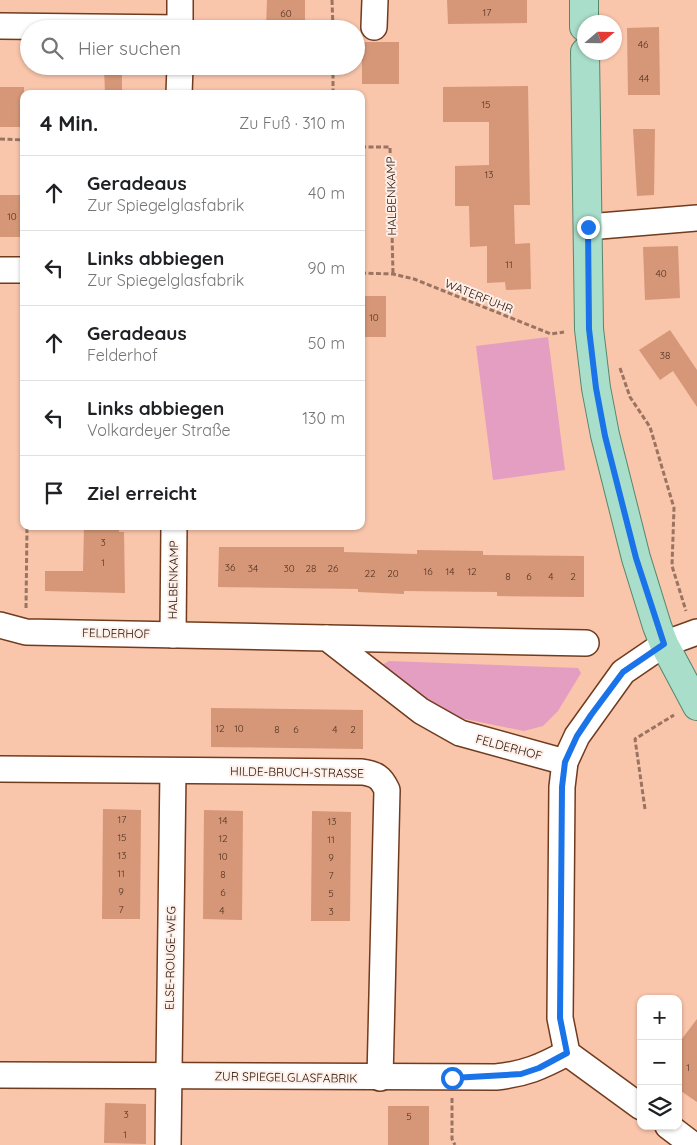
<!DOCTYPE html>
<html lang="de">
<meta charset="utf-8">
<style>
body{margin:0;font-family:Quicksand,sans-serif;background:#f2f2f2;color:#202124}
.controls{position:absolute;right:15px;bottom:15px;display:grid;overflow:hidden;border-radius:10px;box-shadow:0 1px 4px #0004}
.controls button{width:45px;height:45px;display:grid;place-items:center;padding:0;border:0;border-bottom:1px solid #e0e0e0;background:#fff;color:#202124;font:25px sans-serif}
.compass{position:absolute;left:577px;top:15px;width:45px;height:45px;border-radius:50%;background:#fff;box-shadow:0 1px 4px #0004;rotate:70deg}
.stop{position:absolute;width:15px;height:15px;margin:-11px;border:4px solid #1a73e8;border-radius:50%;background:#fff}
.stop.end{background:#1a73e8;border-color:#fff;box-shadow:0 1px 5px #0008}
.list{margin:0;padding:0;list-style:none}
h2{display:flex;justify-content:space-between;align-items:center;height:65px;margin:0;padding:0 20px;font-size:21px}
h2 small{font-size:16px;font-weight:400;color:#757577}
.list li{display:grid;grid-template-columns:32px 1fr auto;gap:15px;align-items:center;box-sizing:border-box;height:75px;padding:0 20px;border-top:1px solid #e0e0e0}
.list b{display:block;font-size:19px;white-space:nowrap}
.list p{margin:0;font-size:16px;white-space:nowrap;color:#757577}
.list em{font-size:16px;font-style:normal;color:#757577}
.icon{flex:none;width:28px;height:28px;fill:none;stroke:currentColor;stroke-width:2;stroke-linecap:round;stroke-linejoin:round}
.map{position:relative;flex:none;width:697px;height:1145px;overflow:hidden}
.search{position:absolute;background:#fff;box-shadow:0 1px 4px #0004;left:20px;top:20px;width:345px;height:55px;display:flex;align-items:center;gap:12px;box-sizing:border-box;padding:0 18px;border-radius:28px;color:#757577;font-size:19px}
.panel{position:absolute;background:#fff;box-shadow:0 1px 4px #0004;left:20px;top:90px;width:345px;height:440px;border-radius:10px}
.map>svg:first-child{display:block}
.green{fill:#e49ec2}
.building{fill:#d59778}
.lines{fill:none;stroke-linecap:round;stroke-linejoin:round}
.minor-casing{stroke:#713b1e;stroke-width:28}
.major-casing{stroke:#55876d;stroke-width:30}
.path{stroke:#9b7461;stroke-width:3;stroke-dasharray:5 2.5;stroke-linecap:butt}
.minor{stroke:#fff;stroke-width:25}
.major{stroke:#a9deca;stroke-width:28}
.route{stroke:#1a73e8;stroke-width:6}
.labels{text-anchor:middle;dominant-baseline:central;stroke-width:4;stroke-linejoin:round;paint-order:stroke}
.number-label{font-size:10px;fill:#513121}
.street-label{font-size:12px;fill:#250f04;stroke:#fef0e9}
</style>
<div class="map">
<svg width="697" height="1145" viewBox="0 0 697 1145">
<rect width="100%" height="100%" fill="#f9c5ab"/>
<g class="green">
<path d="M 548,337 L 565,470 L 493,480 L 476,346 Z"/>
<path d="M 389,661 L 578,668 L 581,673 L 558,711 L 543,726 L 524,731 L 455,717 L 385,672 L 382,665 Z"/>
</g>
<g class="building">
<path d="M 267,0 L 305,0 L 305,29 L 266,29 Z"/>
<path d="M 447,0 L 527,0 L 527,23 L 448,24 Z"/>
<path d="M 659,27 L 660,95 L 628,95 L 627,28 Z"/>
<rect x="362" y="42" width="37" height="42"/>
<path d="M 104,66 L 122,66 L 122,94 L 105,94 Z"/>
<path d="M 528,86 L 530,205 L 514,205 L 515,244 L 530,243 L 531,289 L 506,290 L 505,282 L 487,283 L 487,246 L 470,247 L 469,206 L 455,206 L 455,166 L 489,165 L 489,122 L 443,122 L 443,87 Z"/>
<rect x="0" y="87" width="24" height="40"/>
<path d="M 633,129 L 655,129 L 654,195 L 637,196 Z"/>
<rect x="0" y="195" width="24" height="42"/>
<path d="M 678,246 L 680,298 L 645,300 L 643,247 Z"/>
<rect x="361" y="296" width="25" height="41"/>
<path d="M 670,330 L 697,370 L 697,407 L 673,371 L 660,380 L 639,350 Z"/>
<path d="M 84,526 L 119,526 L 119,532 L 124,532 L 125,593 L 45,591 L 45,571 L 83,571 Z"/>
<path d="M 219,547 L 344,547 L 344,552 L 417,554 L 417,550 L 483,551 L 483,555 L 584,556 L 584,597 L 497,596 L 497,592 L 404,591 L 404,594 L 358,592 L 358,589 L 218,587 Z"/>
<path d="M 211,708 L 363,710 L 363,749 L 211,747 Z"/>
<path d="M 103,809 L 141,810 L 140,919 L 102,919 Z"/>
<path d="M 204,810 L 243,811 L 242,920 L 203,919 Z"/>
<path d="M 312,811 L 351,812 L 350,921 L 311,921 Z"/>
<path d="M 697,1019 L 697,1102 L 678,1089 L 678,1044 Z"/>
<path d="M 105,1103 L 146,1104 L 146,1144 L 104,1143 Z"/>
<rect x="388" y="1106" width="41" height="39"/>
</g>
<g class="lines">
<defs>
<g id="minor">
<path d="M 0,26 L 180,28"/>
<path d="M 374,27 L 375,0"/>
<path d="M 180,29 L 180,0"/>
<path d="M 179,94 L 180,66"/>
<path d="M 588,227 L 697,218"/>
<path d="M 0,270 L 24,270"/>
<path d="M 0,625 L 26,632 L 327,638 L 421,711 L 460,733 L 565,762"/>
<path d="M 173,635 L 174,526"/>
<path d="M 327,638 L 586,643"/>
<path d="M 0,769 L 362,772 C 376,774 381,777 387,790 L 380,1078"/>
<path d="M 0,1075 L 496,1077 C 525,1074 541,1067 567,1053"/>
<path d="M 641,1107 L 567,1053 L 560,1018 L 562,787 L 565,762 L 577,736 L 623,672 L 664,644 L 697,632"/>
<path d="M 668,1126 L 693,1145"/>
<path d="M 168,1145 L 173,771"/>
</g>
<g id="major">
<path d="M 584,0 L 584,27"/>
<path d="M 585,52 L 589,329 L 596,388 L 605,435 L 636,558 L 657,626 L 664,644 L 697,706"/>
</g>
</defs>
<use href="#minor" class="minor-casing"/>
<use href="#major" class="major-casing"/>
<g class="path">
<path d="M 332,0 L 333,29"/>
<path d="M 333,66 L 333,93 L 353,94"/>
<path d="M 203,93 L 333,93"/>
<path d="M 0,139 L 24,140"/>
<path d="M 361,147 L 390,147 L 393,274"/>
<path d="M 361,273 L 393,274 L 414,279 L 551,334 L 564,332"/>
<path d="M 620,368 L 630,397 L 650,427 L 674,508 L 672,566 L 686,611"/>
<path d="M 26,608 L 27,526"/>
<path d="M 645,809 L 635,739 L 674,715"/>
<path d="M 452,1098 L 452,1139 L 455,1145"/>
</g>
<use href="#minor" class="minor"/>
<use href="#major" class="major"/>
</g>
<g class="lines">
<path class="route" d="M 452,1078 L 521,1074 L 539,1068 L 567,1053 L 560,1018 L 562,787 L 565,762 L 577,736 L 591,715 L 623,672 L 664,644 L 636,558 L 605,436 L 596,388 L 589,329 L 588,227"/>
</g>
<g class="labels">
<g class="number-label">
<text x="487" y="12">17</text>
<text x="286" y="13">60</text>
<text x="643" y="44">46</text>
<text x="644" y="78">44</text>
<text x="486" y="104">15</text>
<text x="489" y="174">13</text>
<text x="12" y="216">10</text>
<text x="509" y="264">11</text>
<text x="661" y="273">40</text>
<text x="374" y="317">10</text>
<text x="665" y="355">38</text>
<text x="103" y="542">3</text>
<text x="103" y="562">1</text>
<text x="230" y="567">36</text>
<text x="253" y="568">34</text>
<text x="289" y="568">30</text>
<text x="311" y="568">28</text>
<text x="333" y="568">26</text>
<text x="428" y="571">16</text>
<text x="450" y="571">14</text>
<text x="472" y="571">12</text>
<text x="370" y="573">22</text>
<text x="393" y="573">20</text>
<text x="508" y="576">8</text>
<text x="529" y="576">6</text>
<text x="551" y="576">4</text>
<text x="573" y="576">2</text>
<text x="220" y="728">12</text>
<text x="239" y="728">10</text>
<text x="277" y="729">8</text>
<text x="296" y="729">6</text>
<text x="335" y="729">4</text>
<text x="353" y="729">2</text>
<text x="122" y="819">17</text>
<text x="223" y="820">14</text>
<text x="332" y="821">13</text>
<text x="122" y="837">15</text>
<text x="223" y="838">12</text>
<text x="331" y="839">11</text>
<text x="122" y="855">13</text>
<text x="223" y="856">10</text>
<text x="331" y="857">9</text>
<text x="121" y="873">11</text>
<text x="223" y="874">8</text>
<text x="331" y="875">7</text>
<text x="121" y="891">9</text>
<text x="223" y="892">6</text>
<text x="331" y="893">5</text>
<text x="121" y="909">7</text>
<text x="222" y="910">4</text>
<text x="331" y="911">3</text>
<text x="688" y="1067">1</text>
<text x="126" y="1114">3</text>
<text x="409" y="1116">5</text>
<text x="125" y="1134">1</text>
</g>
<g class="street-label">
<text transform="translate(391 196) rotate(-91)">HALBENKAMP</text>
<text transform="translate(479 296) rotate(22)">WATERFUHR</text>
<text transform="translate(173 580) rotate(-89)">HALBENKAMP</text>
<text transform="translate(116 633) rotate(1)">FELDERHOF</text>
<text transform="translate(509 747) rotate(15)">FELDERHOF</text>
<text transform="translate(297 772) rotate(1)">HILDE-BRUCH-STRASSE</text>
<text transform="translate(170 958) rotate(-89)">ELSE-ROUGE-WEG</text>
<text transform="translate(286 1077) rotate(1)">ZUR SPIEGELGLASFABRIK</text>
</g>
</g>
</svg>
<div class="controls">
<button>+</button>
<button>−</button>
<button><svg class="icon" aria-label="layers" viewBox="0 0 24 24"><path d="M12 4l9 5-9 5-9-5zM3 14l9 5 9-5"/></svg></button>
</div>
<svg class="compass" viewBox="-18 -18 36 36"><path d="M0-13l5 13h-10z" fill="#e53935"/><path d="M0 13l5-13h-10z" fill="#757577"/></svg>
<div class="stop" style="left:452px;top:1078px"></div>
<div class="stop end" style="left:588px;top:227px"></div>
<div class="search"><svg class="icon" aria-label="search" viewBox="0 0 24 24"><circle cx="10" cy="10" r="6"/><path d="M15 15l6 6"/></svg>Hier suchen</div>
<section class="panel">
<h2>4 Min.<small>Zu Fuß · 310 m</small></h2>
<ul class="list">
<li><svg class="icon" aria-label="ahead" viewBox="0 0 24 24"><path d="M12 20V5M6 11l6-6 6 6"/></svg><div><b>Geradeaus</b><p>Zur Spiegelglasfabrik</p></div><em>40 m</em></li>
<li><svg class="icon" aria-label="left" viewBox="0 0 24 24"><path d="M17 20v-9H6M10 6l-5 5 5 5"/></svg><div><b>Links abbiegen</b><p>Zur Spiegelglasfabrik</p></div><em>90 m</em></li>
<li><svg class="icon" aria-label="ahead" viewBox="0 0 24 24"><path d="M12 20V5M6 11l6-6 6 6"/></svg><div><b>Geradeaus</b><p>Felderhof</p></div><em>50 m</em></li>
<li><svg class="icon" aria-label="left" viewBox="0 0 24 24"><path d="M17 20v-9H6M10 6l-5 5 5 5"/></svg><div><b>Links abbiegen</b><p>Volkardeyer Straße</p></div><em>130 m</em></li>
<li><svg class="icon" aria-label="arrive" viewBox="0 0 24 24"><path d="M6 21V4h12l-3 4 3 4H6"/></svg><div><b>Ziel erreicht</b></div></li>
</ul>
</section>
</div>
